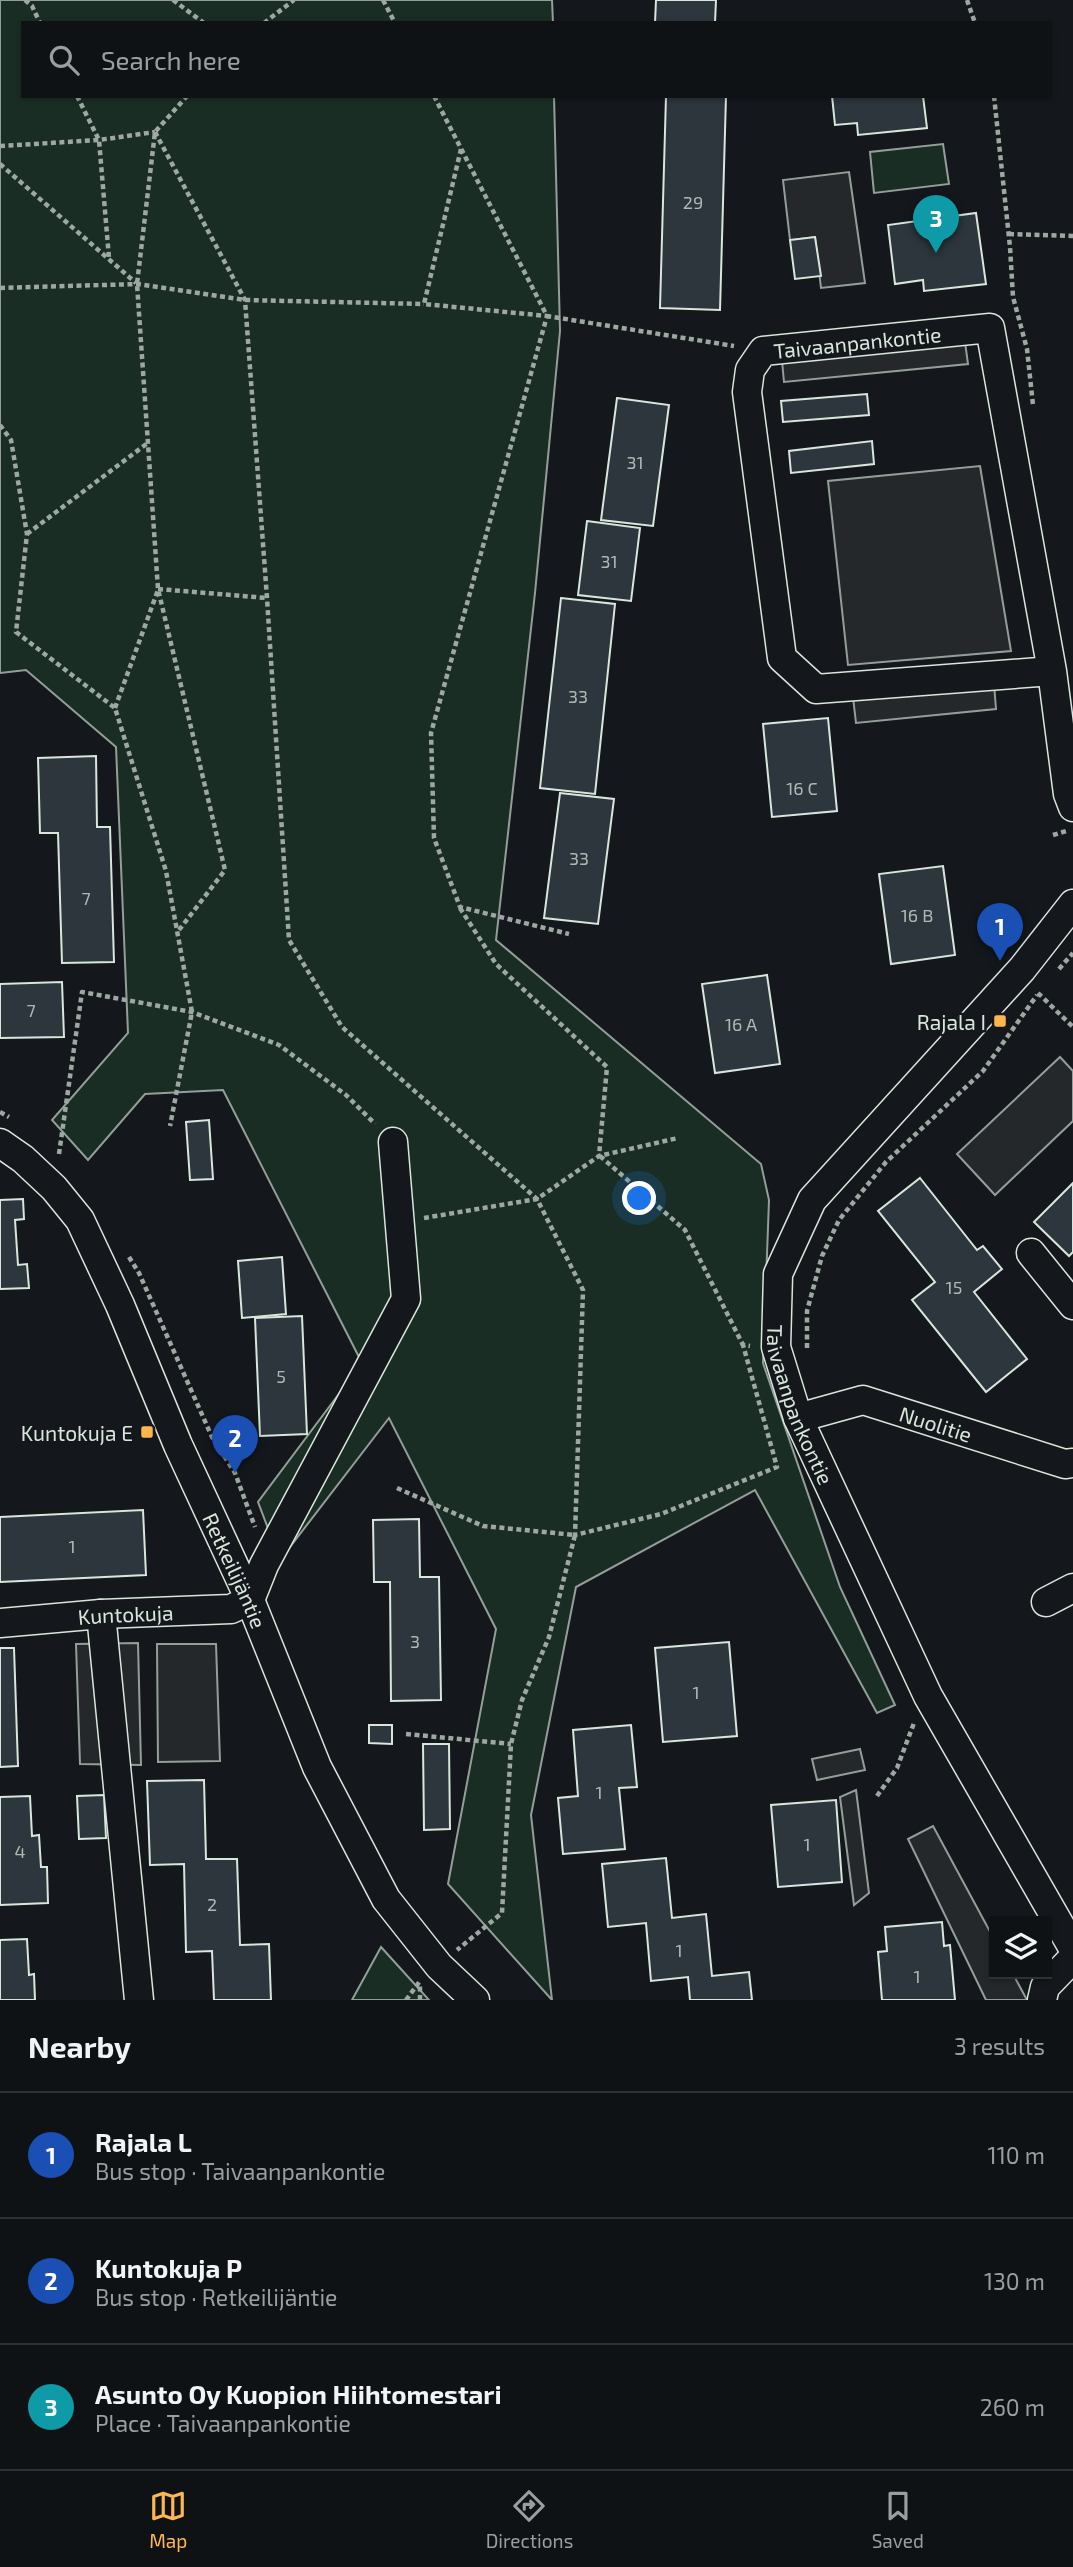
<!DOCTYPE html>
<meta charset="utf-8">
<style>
body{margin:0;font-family:"Exo 2",sans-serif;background:#1d2022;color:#f1f3f6}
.controls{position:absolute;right:21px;bottom:21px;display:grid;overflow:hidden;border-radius:0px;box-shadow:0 2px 5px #0004}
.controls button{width:63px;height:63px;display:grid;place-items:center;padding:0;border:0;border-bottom:2px solid #2f3234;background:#0f1215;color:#f1f3f6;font:35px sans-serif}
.you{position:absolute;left:640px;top:1199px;width:24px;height:24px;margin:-18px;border:5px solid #fff;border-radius:50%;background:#1a73e8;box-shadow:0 0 0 10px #1a73e833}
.badge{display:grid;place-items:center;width:46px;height:46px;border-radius:50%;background:#ffb74d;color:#fff;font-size:23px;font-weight:700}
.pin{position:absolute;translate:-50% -58px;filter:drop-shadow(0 2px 4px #0008)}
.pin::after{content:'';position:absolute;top:37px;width:24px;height:21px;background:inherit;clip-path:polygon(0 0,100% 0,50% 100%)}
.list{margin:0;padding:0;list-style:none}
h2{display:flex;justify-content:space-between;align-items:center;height:91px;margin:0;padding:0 28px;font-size:30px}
h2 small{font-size:23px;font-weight:400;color:#9b9ea0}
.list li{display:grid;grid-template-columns:46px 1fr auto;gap:21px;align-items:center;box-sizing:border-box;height:126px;padding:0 28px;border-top:2px solid #2f3234}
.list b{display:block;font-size:26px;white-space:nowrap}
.list p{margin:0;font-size:23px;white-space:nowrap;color:#9b9ea0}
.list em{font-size:23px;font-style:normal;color:#9b9ea0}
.icon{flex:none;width:38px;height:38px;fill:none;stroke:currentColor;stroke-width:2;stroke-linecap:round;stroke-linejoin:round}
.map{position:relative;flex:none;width:1073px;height:2000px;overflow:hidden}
.search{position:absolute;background:#0f1215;box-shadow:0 2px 5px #0004;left:21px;right:21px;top:21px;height:77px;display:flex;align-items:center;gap:18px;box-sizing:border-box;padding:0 24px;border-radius:0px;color:#9b9ea0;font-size:26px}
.sheet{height:469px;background:#0f1215}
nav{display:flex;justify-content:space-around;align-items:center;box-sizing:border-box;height:98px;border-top:2px solid #2f3234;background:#0f1215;font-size:19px;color:#9b9ea0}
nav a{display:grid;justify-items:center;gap:4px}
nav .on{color:#ffb74d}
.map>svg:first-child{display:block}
.green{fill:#1a2d24;stroke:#939e99;stroke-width:2}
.parking{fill:#24282b;stroke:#939e99;stroke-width:2}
.building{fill:#2c363c;stroke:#d8e6dc;stroke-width:2}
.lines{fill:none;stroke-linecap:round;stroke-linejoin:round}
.minor-casing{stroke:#d8e6dc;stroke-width:31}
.path{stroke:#9da8a2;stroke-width:4.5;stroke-dasharray:5 3.5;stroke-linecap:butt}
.minor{stroke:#14181c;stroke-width:28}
.poi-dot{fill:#ffb74d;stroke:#14181c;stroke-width:2.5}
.labels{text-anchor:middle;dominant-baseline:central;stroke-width:5;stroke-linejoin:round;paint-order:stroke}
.number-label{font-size:18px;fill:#adbab4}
.street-label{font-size:21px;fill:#d8e6dc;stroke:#14181c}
.poi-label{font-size:21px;fill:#d8e6dc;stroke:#14181c;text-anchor:end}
</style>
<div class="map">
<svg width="1073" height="2000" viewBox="0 0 1073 2000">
<rect width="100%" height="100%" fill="#14181c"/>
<g class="green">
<path d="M 0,0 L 552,0 L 553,23 L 23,23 L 23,96 L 554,96 L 560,331 L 535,593 L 496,940 L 761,1164 L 769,1200 L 763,1363 L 840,1587 L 895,1705 L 877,1713 L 755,1490 L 576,1587 L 531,1815 L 552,2000 L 448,1884 L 496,1629 L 389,1418 L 280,1560 L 258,1502 L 362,1363 L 223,1090 L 145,1094 L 88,1160 L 52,1120 L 128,1033 L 116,747 L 26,670 L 0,673 Z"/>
<path d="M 943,144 L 949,184 L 874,193 L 870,152 Z"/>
<path d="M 381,1947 L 429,2000 L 352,2000 Z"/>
</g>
<g class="parking">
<path d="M 849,172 L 865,283 L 821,288 L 815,237 L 790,240 L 783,180 Z"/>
<path d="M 965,342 L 968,364 L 784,382 L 782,361 Z"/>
<path d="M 980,466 L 1011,651 L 848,665 L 828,481 Z"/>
<path d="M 994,684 L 996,709 L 856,723 L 853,697 Z"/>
<path d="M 1060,1057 L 1073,1071 L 1073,1121 L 995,1195 L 957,1154 Z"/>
<path d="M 138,1643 L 141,1765 L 80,1764 L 76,1644 Z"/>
<path d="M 157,1644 L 216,1644 L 220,1761 L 158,1762 Z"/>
<path d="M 860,1749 L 865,1770 L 817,1780 L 812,1759 Z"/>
<path d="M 856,1790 L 869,1893 L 854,1905 L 840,1797 Z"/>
<path d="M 933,1826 L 994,1939 L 994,1974 L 1013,1974 L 1027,2000 L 986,2000 L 908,1839 Z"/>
</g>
<g class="building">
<path d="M 656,0 L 716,0 L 715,23 L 655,23 Z"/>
<path d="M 666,96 L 726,96 L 720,310 L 660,308 Z"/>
<path d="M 832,96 L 923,96 L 927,128 L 858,135 L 857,123 L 835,125 Z"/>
<path d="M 976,213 L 986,284 L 924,291 L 923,280 L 895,284 L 888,225 Z"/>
<path d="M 815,237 L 821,276 L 795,279 L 790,240 Z"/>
<path d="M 867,394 L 869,415 L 783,422 L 781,401 Z"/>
<path d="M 617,398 L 669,405 L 653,526 L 601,520 Z"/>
<path d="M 872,441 L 874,464 L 791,473 L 789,451 Z"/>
<path d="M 587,521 L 640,528 L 631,601 L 578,595 Z"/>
<path d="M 561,598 L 615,604 L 595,794 L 540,788 Z"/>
<path d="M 828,718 L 837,811 L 772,817 L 763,724 Z"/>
<path d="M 96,756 L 97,827 L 110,827 L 114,962 L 62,963 L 58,833 L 40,833 L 38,758 Z"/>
<path d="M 560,793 L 614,799 L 598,924 L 544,918 Z"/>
<path d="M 943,866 L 955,955 L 891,964 L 879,874 Z"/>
<path d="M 767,975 L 780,1064 L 715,1073 L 702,984 Z"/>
<path d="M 62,982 L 64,1037 L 0,1038 L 0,984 Z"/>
<path d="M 209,1120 L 213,1179 L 190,1180 L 186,1122 Z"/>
<path d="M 920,1178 L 977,1250 L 983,1246 L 1002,1269 L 974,1292 L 1027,1359 L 986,1392 L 912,1300 L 935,1282 L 878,1211 Z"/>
<path d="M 1073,1183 L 1073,1252 L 1069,1256 L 1034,1222 Z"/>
<path d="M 23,1199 L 24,1219 L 15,1220 L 18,1265 L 27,1264 L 29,1288 L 0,1289 L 0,1200 Z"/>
<path d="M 282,1257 L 286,1314 L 242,1318 L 238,1261 Z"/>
<path d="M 302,1316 L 307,1434 L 260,1436 L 255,1318 Z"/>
<path d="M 143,1510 L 146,1575 L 0,1582 L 0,1517 Z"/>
<path d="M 419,1519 L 420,1577 L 439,1577 L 441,1700 L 391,1701 L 390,1582 L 374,1582 L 373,1520 Z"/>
<path d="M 729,1642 L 737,1736 L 663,1742 L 655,1648 Z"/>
<path d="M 0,1648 L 14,1648 L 18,1766 L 0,1767 Z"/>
<path d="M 369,1725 L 392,1725 L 392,1744 L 369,1743 Z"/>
<path d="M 631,1725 L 637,1787 L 619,1788 L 625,1849 L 563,1854 L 558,1798 L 578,1796 L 573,1730 Z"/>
<path d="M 423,1744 L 449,1744 L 450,1829 L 424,1830 Z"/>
<path d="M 204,1780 L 206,1859 L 237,1859 L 240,1945 L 269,1944 L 271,2000 L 214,2000 L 212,1951 L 186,1952 L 184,1864 L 150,1865 L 147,1781 Z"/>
<path d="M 104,1795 L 106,1838 L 79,1839 L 77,1796 Z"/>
<path d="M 30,1796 L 32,1836 L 39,1835 L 41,1867 L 47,1867 L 48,1903 L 0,1905 L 0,1797 Z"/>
<path d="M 836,1800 L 842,1882 L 778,1887 L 771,1805 Z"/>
<path d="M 666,1858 L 672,1918 L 706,1914 L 712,1976 L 749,1972 L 752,2000 L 690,2000 L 688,1977 L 651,1981 L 646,1923 L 608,1927 L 602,1864 Z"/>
<path d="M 942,1922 L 944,1946 L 950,1945 L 955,2000 L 882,2000 L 878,1952 L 887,1951 L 885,1927 Z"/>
<path d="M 27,1939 L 29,1975 L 34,1974 L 35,2000 L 0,2000 L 0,1940 Z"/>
</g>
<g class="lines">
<defs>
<g id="minor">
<path id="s1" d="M 1052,671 L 816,689 L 782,658 L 747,392 L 750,370 L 763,351 L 990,328 L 1052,671 L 1068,794 L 1073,807"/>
<path id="s2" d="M 1073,904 L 1022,969 L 812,1200 L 778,1274 L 776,1347 L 798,1418 L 928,1696 L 1073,1948"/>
<path id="s3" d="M 0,1143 L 23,1159 L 54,1188 L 80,1220 L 120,1305 L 178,1445 L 250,1600 L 317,1767 L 386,1899 L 439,1966 L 475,2000"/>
<path d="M 1031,1253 L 1073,1305"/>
<path id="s4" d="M 798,1418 L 863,1400 L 1065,1464 L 1073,1463"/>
<path d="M 1046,1602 L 1073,1588"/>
<path d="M 101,1614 L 139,2000"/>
<path id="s5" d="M 0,1623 L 101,1614 L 231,1609 L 250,1600 L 264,1565 L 406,1299 L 393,1142"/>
<path d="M 1042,2000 L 1045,1987 L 1073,1958"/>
</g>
</defs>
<use href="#minor" class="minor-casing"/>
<g class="path">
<path d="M 25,0 L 32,6 L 40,23"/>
<path d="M 173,0 L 204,23"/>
<path d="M 383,0 L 395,23"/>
<path d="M 967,0 L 975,23"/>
<path d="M 264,23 L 294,0"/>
<path d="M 77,96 L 99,140 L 109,258"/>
<path d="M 434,96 L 547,316 L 734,346"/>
<path d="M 994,96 L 1010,247 L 1013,297 L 1027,349 L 1033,405"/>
<path d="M 155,132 L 245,300 L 267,598 L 289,940 L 342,1027 L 537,1199 L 583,1290 L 575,1535 L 661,1514 L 777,1467 L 743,1345 L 750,1346"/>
<path d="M 0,146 L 99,140 L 155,132"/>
<path d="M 461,149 L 424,304 L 547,316 L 431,733 L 434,838 L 460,907 L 569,934"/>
<path d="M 0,164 L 136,283"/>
<path d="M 1009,234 L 1073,236"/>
<path d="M 0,288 L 137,284 L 245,300 L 424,304"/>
<path d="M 0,425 L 11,440 L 27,534 L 16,632 L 115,708 L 166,871 L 192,1012 L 170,1126"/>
<path d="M 27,534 L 149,442"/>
<path d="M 158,589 L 267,598"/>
<path d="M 115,708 L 158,590"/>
<path d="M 1053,835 L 1066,831"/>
<path d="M 460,908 L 496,964 L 607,1067 L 599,1156"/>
<path d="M 179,930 L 225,870 L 158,589 L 137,284 L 155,132 L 187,96"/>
<path d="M 1059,969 L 1073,953"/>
<path d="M 1038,993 L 1073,1027"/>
<path d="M 0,1112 L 9,1117"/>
<path d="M 59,1154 L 82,992 L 192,1012 L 279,1045 L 346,1095 L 375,1124"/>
<path d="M 600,1156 L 685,1230 L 743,1345"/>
<path d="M 424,1218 L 537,1199 L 599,1156 L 678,1138"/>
<path d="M 129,1257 L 139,1273 L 212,1437 L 235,1473 L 255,1527"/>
<path d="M 807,1348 L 807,1311 L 822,1256 L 839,1220 L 886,1162 L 983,1071 L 1037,995"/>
<path d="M 397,1488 L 483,1526 L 575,1535 L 549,1637 L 522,1700 L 511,1744 L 502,1913 L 457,1950"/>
<path d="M 406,1734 L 511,1744"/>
<path d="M 877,1796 L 897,1768 L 914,1723"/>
<path d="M 406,2000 L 420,1981"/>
<path d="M 420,2000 L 420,1983"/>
</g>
<use href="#minor" class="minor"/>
</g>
<g class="poi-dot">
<rect x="993" y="1014" width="14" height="14" rx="3.5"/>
<rect x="140" y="1425" width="14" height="14" rx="3.5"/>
</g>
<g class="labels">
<g class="number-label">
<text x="693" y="202">29</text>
<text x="635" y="462">31</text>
<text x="609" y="561">31</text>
<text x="578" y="696">33</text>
<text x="802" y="788">16 C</text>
<text x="579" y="858">33</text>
<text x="86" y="898">7</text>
<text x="917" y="915">16 B</text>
<text x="31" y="1010">7</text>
<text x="741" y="1024">16 A</text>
<text x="954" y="1287">15</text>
<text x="281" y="1376">5</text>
<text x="72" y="1546">1</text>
<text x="415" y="1641">3</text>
<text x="696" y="1692">1</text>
<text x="599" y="1792">1</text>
<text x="807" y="1844">1</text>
<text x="20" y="1851">4</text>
<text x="212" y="1904">2</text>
<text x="679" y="1950">1</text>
<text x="917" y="1976">1</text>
</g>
<g class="street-label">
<text stroke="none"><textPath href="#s1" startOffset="691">Taivaanpankontie</textPath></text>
<text stroke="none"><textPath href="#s2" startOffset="611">Taivaanpankontie</textPath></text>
<text stroke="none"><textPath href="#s4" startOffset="144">Nuolitie</textPath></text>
<text stroke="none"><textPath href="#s3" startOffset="495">Retkeilijäntie</textPath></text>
<text stroke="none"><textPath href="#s5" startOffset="126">Kuntokuja</textPath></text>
</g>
<g class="poi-label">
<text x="986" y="1021">Rajala I</text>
<text x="133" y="1432">Kuntokuja E</text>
</g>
</g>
</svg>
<div class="controls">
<button><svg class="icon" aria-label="layers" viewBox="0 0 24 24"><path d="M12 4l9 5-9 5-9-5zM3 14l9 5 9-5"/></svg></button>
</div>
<div class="you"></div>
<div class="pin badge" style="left:1000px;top:961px;background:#1a4fb4">1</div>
<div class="pin badge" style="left:235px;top:1473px;background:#1a4fb4">2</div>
<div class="pin badge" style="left:936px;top:253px;background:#0f9aa8">3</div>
<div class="search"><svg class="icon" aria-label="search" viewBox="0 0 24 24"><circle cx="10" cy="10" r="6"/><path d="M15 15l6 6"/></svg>Search here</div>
</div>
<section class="sheet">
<h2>Nearby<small>3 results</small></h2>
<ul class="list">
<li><span class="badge" style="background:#1a4fb4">1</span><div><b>Rajala L</b><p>Bus stop · Taivaanpankontie</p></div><em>110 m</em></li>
<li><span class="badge" style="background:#1a4fb4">2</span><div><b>Kuntokuja P</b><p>Bus stop · Retkeilijäntie</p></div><em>130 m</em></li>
<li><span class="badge" style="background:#0f9aa8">3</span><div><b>Asunto Oy Kuopion Hiihtomestari</b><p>Place · Taivaanpankontie</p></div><em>260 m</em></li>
</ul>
</section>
<nav>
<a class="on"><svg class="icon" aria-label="map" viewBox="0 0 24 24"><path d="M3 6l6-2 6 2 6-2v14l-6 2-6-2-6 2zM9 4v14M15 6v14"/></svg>Map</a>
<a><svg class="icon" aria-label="directions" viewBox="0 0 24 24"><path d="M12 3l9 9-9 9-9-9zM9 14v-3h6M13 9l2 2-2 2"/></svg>Directions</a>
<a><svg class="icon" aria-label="saved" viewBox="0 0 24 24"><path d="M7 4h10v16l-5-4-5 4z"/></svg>Saved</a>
</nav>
